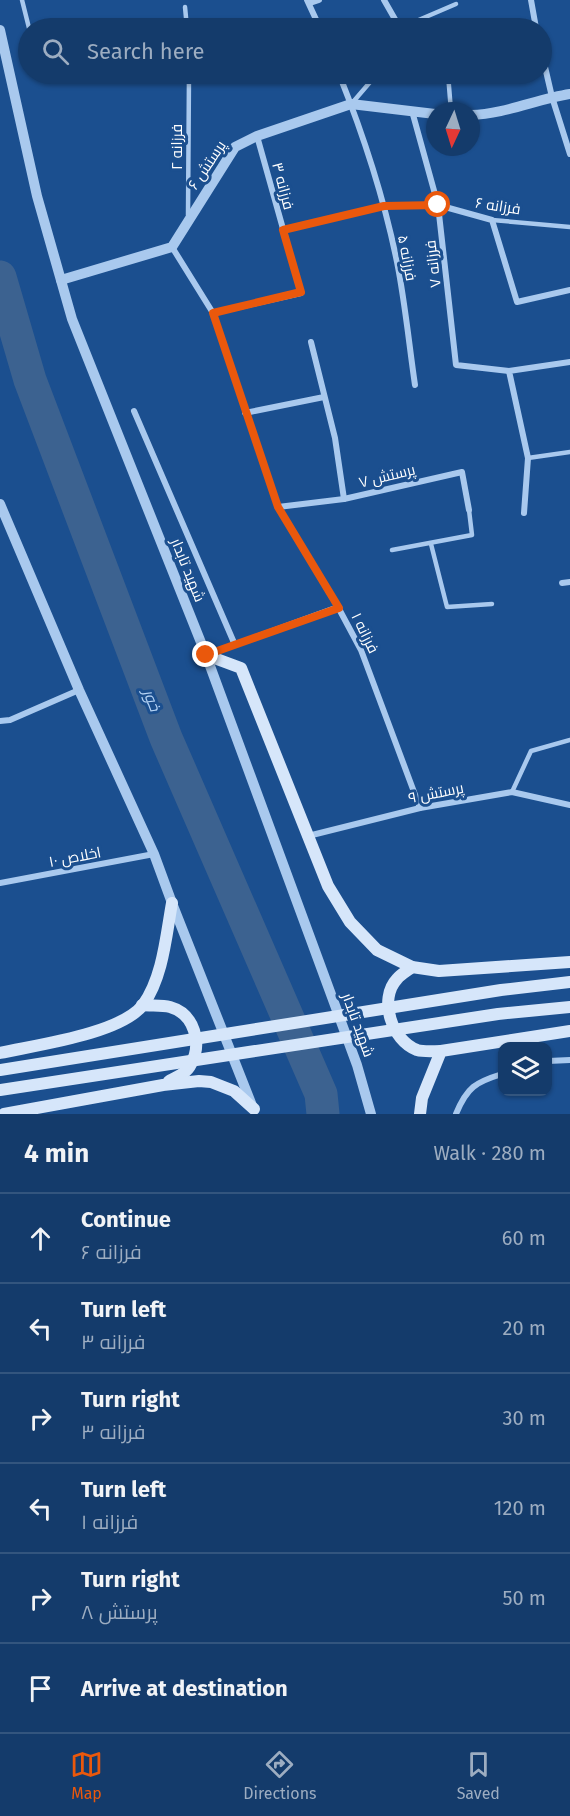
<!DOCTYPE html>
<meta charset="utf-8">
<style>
body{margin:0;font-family:"Fira Sans",Cairo,sans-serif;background:#214673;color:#f1f3f6}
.controls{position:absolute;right:18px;bottom:18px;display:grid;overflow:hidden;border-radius:12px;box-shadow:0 2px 4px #0004}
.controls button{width:54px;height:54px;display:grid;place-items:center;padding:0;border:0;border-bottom:2px solid #33557e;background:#143b6b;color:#f1f3f6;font:30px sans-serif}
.compass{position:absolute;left:426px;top:102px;width:54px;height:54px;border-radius:50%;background:#143b6b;box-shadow:0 2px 4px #0004;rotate:184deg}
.stop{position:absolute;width:18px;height:18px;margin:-14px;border:4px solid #ea580c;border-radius:50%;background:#fff}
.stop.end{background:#ea580c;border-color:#fff;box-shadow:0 2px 6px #0008}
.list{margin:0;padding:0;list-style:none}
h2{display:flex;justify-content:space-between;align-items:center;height:78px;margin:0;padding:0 24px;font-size:26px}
h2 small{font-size:20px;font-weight:400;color:#9dadc1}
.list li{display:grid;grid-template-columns:39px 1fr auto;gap:18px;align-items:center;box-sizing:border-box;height:90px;padding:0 24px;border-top:2px solid #33557e}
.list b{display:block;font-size:22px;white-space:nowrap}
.list p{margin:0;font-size:20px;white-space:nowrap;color:#9dadc1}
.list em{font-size:20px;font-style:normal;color:#9dadc1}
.icon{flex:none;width:33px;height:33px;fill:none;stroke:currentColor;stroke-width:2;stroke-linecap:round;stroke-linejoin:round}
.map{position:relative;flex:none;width:570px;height:1114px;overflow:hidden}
.search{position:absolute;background:#143b6b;box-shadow:0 2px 4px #0004;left:18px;right:18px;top:18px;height:66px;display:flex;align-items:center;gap:15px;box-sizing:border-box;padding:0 21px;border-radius:33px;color:#9dadc1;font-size:22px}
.sheet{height:618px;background:#143b6b}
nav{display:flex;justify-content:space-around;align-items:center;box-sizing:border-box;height:84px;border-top:2px solid #33557e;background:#143b6b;font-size:16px;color:#9dadc1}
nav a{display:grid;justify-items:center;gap:3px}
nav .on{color:#ea580c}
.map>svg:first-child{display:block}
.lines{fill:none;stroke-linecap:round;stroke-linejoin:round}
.river{stroke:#3c6290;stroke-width:33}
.service{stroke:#a9c9ee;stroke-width:4.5}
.minor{stroke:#a9c9ee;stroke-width:6}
.tertiary{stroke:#a9c9ee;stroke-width:10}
.secondary{stroke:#d6e6fa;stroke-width:12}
.secondary-bridge{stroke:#d6e6fa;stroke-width:12}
.route{stroke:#ea580c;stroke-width:8}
.labels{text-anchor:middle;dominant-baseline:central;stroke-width:6;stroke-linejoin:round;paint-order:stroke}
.street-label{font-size:15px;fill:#fff;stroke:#1b4f8f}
.water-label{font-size:16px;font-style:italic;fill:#b5d3f5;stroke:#1b4f8f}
</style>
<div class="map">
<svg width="570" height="1114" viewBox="0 0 570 1114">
<rect width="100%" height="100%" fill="#1b4f8f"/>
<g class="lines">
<path class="river" d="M 0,277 L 30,380 L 166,738 L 321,1094 L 323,1114"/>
<g class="service">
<path d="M 22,0 L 29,28"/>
<path d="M 185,7 L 187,28"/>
<path d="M 400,28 L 456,4"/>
<path d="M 39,74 L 40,77"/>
<path d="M 448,74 L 451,111"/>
<path d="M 353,102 L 377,74"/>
<path d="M 188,215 L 189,74"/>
<path d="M 492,220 L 570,227"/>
<path d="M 283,230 L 384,206"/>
<path d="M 528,458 L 570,452"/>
<path d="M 431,544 L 447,607 L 492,604"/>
<path d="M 392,550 L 472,535 L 469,510"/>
<path d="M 512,792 L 531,751 L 570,740"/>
</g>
<g class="minor">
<path d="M 307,0 L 320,28"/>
<path d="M 384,0 L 400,28"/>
<path d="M 531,0 L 536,28"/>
<path d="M 310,3 L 319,0"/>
<path d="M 542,54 L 552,97 L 570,154"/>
<path d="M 339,74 C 363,134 384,198 397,262 C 405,302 409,344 415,385"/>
<path d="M 412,111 L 438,205 L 456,365 L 509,371"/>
<path d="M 384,206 L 438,205 L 492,220 L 517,302 L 570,290"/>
<path d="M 172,247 L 213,313 L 278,507 L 338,607 L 361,650 L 420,808"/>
<path d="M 213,313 L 301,293 L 257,136"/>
<path d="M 311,342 L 335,438 L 344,499"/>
<path d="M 134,411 L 235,645"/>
<path d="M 245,413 L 324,397"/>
<path d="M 278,507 L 344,499 L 462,472 L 469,510"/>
<path d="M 524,513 L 528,458 L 509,371 L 570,362"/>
<path d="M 562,583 L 570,582"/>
<path d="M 209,654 L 338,607"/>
<path d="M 0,721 L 10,720 L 79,690"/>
<path d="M 308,836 L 420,808 L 512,792 L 570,805"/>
<path d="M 0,883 L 154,854"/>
<path d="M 548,1061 L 570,1060"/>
<path d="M 456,1114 C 467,1087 476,1082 502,1074"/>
</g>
<g class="tertiary">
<path d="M 0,30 L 37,196 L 72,319 L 206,655 L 357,1065 L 371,1114"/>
<path d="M 471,115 C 505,114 537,99 570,94"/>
<path d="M 61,280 L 172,247 L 235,147 L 257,136 L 351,104 L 435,114"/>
<path d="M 0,504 L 79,690 L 154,854 L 172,903 L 253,1108"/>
</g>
<g class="secondary">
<path d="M 206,655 L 241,668 L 328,886 L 350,922 L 377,950 L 412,967 L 439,971 L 570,962"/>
<path d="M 412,967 C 407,971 401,974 397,979 C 378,999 392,1041 417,1050 C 424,1052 433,1051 441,1051"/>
<path d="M 142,1005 C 151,1006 162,1005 170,1007 C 195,1014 202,1044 191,1064 C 187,1073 177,1077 169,1081"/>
<path d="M 0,1053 C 36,1045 120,1034 143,1005 C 163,977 166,936 172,903"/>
<path d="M 4,1114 L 163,1085 L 199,1081 L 211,1082 L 234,1091 L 254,1109"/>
<path d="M 420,1114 L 422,1098 L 441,1051 L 570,1031"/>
</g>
<g class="secondary-bridge">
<path d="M 0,1070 L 501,990 L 570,982"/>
<path d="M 0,1090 L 498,1014 L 570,1007"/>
</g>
</g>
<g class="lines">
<path class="route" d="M 206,655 L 339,608 L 278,507 L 213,313 L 301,292 L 283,230 L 384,206 L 438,205"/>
</g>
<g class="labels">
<g class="street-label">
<text transform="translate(177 147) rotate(-90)">فرزانه ۲</text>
<text transform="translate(207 165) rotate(-56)">پرستش ۶</text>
<text transform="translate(283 186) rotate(75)">فرزانه ۳</text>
<text transform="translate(498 206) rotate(9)">فرزانه ۶</text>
<text transform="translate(407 258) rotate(79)">فرزانه ۵</text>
<text transform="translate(433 264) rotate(-97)">فرزانه ۷</text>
<text transform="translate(387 476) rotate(-14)">پرستش ۷</text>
<text transform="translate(188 570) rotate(68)">شهید تابدار</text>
<text transform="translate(365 633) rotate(64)">فرزانه ۱</text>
<text transform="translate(436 793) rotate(-11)">پرستش ۹</text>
<text transform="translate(75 857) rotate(-11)">اخلاص ۱۰</text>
<text transform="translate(358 1025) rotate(70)">شهید تابدار</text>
</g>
<g class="water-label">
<text transform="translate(152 700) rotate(69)">خور</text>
</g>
</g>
</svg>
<div class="controls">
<button><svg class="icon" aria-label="layers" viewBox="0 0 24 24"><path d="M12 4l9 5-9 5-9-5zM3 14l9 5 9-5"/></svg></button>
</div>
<svg class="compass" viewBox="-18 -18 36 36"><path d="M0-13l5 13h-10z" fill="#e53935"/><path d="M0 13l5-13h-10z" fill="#9dadc1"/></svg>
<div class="stop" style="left:438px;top:205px"></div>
<div class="stop end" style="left:206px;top:655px"></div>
<div class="search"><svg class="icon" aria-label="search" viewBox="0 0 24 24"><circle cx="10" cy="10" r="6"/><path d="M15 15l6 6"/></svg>Search here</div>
</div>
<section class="sheet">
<h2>4 min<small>Walk · 280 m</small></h2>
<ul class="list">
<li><svg class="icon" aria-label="ahead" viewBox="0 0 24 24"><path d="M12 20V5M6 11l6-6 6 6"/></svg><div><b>Continue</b><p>فرزانه ۶</p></div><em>60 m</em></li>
<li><svg class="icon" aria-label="left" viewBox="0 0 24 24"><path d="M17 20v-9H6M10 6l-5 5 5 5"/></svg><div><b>Turn left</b><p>فرزانه ۳</p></div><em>20 m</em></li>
<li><svg class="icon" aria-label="right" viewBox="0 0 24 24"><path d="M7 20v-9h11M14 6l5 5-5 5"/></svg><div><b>Turn right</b><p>فرزانه ۳</p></div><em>30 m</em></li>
<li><svg class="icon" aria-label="left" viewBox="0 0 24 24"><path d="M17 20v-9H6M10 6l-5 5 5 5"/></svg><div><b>Turn left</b><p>فرزانه ۱</p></div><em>120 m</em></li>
<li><svg class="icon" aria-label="right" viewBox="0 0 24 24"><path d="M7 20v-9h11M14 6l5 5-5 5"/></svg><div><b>Turn right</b><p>پرستش ۸</p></div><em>50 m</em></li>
<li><svg class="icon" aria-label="arrive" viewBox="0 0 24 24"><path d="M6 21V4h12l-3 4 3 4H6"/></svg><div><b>Arrive at destination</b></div></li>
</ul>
</section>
<nav>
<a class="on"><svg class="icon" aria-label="map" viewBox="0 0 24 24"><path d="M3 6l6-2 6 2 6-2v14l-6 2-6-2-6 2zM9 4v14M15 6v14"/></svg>Map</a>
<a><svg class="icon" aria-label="directions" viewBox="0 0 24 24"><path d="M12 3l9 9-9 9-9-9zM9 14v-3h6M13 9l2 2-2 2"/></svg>Directions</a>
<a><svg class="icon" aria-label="saved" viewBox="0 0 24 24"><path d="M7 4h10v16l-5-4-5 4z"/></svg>Saved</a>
</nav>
